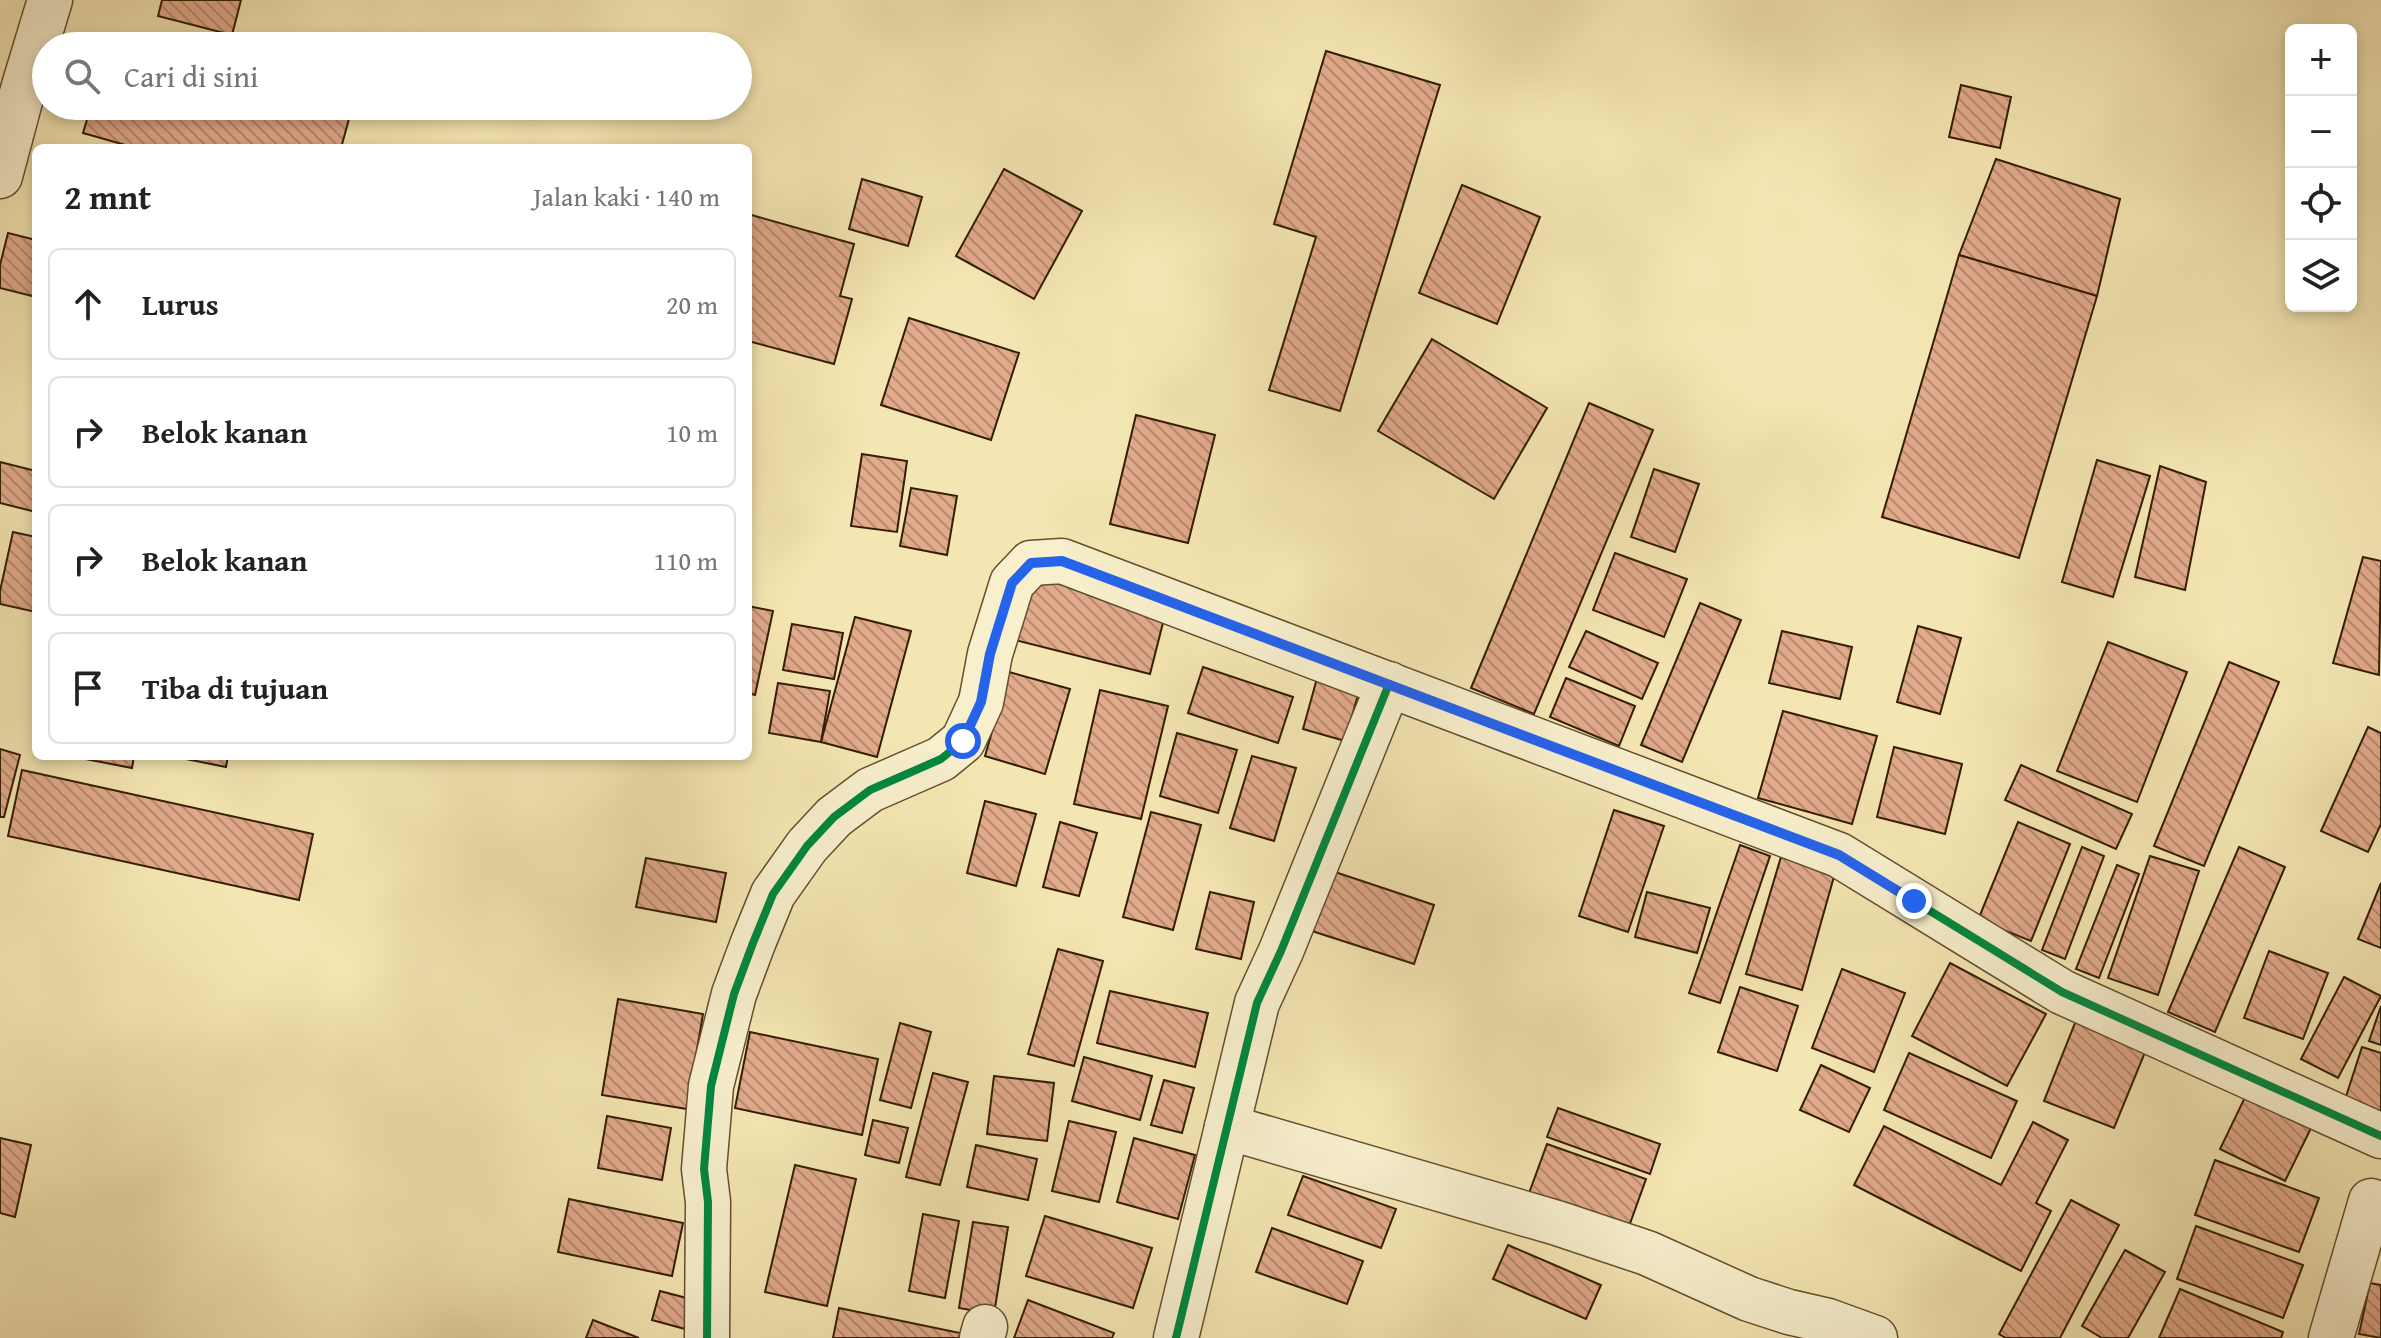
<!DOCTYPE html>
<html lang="id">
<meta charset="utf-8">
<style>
body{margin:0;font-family:"Gentium Book Plus",serif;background:#f6f6f6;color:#222}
.controls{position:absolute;right:24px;top:24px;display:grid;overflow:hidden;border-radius:12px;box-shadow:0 4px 12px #0003}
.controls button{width:72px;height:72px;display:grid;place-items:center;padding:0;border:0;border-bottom:2px solid #e0e0e0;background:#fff;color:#222;font:40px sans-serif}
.stop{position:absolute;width:24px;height:24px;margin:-18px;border:6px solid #2563eb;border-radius:50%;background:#fff}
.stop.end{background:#2563eb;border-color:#fff;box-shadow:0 2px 8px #0008}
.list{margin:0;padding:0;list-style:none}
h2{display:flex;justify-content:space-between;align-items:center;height:104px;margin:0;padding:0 32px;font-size:34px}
h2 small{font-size:26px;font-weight:400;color:#767676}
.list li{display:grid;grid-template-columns:52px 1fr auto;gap:24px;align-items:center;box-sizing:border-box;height:112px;margin:0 16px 16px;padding:0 16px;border:2px solid #e0e0e0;border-radius:12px}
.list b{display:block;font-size:30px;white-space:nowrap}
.list em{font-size:26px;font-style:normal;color:#767676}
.icon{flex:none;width:44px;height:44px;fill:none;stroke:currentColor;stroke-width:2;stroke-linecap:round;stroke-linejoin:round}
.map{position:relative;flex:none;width:2381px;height:1338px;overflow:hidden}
.search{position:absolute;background:#fff;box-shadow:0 4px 12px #0003;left:32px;top:32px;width:720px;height:88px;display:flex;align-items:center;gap:20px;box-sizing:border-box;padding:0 28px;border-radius:44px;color:#767676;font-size:30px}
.panel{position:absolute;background:#fff;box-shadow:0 4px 12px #0003;left:32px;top:144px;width:720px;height:616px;border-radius:12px}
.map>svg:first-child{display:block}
.building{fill:url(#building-back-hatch);stroke:#331d05;stroke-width:2}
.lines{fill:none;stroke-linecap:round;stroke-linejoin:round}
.minor-casing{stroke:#634f30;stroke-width:47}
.minor{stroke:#f8efcd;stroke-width:44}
.cycleway-casing{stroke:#f8efcd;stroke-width:13}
.cycleway{stroke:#00873e;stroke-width:8}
.route{stroke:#2563eb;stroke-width:10}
</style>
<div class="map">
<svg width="2381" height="1338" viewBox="0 0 2381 1338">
<defs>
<pattern id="building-back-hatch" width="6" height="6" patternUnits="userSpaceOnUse" patternTransform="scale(2)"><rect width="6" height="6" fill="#e1aa8b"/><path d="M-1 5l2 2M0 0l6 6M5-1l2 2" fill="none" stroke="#b78a70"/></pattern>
</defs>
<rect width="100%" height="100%" fill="#f4e6b2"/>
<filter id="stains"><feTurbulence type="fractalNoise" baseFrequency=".0025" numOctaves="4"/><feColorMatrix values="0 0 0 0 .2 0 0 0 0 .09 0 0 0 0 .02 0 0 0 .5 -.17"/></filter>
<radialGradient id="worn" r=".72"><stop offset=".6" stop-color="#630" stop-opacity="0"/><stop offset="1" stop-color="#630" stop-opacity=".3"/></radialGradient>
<g class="building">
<path d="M 162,0 L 241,0 L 232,35 L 158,16 Z"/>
<path d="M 1326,51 L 1440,85 L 1340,411 L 1269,390 L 1316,237 L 1274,224 Z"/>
<path d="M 1961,85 L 2011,97 L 2000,148 L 1949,137 Z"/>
<path d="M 91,106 L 345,106 L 352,108 L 341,148 L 136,148 L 83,133 Z"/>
<path d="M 1996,159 L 2120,199 L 2097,296 L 1959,255 Z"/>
<path d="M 1004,169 L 1082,211 L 1034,299 L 956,256 Z"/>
<path d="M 862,179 L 922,197 L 908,246 L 849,229 Z"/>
<path d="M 1462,185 L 1540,217 L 1497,324 L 1419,293 Z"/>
<path d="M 748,214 L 854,244 L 840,296 L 852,299 L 834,364 L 748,341 Z"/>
<path d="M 8,233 L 36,240 L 36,297 L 0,288 L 0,265 Z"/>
<path d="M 1959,255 L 2097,296 L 2019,558 L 1882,517 Z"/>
<path d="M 909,318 L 1019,353 L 991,440 L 881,405 Z"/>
<path d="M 1432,339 L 1547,408 L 1494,499 L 1378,431 Z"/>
<path d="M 1589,403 L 1653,430 L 1534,714 L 1471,688 Z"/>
<path d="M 1136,415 L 1215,435 L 1188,543 L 1110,524 Z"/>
<path d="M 862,454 L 907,461 L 897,532 L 851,526 Z"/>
<path d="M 2097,460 L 2150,476 L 2113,597 L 2062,582 Z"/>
<path d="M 0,462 L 36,471 L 36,512 L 0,503 Z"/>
<path d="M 2160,466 L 2206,482 L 2185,590 L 2135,577 Z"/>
<path d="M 1654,469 L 1699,484 L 1675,552 L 1631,537 Z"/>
<path d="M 911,488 L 957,496 L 947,555 L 900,546 Z"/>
<path d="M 13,532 L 36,537 L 36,612 L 0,604 L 0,591 Z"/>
<path d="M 1615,553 L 1687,579 L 1664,637 L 1593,610 Z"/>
<path d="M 2363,557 L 2381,561 L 2379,675 L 2333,663 Z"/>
<path d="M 1031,577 L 1166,611 L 1150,674 L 1015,640 Z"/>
<path d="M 1700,603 L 1741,620 L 1682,762 L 1641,745 Z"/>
<path d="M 748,606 L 773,611 L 755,695 L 748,693 Z"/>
<path d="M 855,617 L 911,631 L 877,757 L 821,742 Z"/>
<path d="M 792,624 L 843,633 L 834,679 L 783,670 Z"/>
<path d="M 1918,626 L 1961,638 L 1940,714 L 1897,702 Z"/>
<path d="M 1586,631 L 1658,663 L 1642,699 L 1569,667 Z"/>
<path d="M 1782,631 L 1852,647 L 1840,699 L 1769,683 Z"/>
<path d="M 2108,642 L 2187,672 L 2137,802 L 2057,771 Z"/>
<path d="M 2229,662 L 2279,682 L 2204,866 L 2154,846 Z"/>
<path d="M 1203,667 L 1293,697 L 1278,743 L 1188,713 Z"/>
<path d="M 1319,671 L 1361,684 L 1345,741 L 1303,729 Z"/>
<path d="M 1009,672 L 1070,689 L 1045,774 L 985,756 Z"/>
<path d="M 1566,678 L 1635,706 L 1619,746 L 1550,717 Z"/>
<path d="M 778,683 L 830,691 L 821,742 L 769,733 Z"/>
<path d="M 1100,690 L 1168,706 L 1141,819 L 1074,804 Z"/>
<path d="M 1783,711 L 1877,736 L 1852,824 L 1758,798 Z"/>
<path d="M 2368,727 L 2381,733 L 2381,824 L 2368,852 L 2321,831 Z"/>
<path d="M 1177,733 L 1237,750 L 1218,813 L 1160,796 Z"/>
<path d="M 1894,747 L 1962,764 L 1945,834 L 1877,817 Z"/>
<path d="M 0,749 L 20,755 L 4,817 L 0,817 Z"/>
<path d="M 70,756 L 134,756 L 132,768 Z"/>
<path d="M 171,756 L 228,756 L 226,767 Z"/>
<path d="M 1252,756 L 1296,768 L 1274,841 L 1230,828 Z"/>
<path d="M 2021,765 L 2132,814 L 2116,849 L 2005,800 Z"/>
<path d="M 22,770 L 313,834 L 299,900 L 8,836 Z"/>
<path d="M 985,801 L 1036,814 L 1016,886 L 967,873 Z"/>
<path d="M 1614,810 L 1664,826 L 1628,932 L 1579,916 Z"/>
<path d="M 1151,812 L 1201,825 L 1173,930 L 1123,917 Z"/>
<path d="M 1060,822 L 1097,833 L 1079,896 L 1043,887 Z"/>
<path d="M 2018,822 L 2070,844 L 2031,941 L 1978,920 Z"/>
<path d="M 1740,845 L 1770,856 L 1720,1003 L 1689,993 Z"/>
<path d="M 2082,847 L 2104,856 L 2065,959 L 2042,950 Z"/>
<path d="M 2239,847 L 2285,867 L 2215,1032 L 2168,1012 Z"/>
<path d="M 2150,856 L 2199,871 L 2158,995 L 2108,978 Z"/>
<path d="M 1781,857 L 1835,873 L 1802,990 L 1746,974 Z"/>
<path d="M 646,858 L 726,873 L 716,922 L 636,907 Z"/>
<path d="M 2117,865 L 2139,874 L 2099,978 L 2076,969 Z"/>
<path d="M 1332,871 L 1434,905 L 1414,964 L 1312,931 Z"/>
<path d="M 2381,883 L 2381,948 L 2358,939 Z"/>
<path d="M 1210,892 L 1254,902 L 1241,959 L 1196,949 Z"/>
<path d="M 1647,892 L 1710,908 L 1697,953 L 1635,937 Z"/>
<path d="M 1058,949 L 1103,961 L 1074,1066 L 1028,1054 Z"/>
<path d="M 2269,951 L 2328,973 L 2303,1039 L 2244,1018 Z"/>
<path d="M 1950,963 L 2046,1014 L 2007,1086 L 1912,1036 Z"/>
<path d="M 1842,969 L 1905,993 L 1874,1072 L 1812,1048 Z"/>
<path d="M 2344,977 L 2381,996 L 2338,1078 L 2301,1059 Z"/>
<path d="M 1740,987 L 1798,1006 L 1777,1071 L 1718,1052 Z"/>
<path d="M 1110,991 L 1208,1013 L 1195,1067 L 1097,1043 Z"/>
<path d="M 618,999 L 703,1014 L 687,1109 L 602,1095 Z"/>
<path d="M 2381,1006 L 2381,1045 L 2369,1041 Z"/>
<path d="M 2079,1013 L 2150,1040 L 2114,1128 L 2044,1101 Z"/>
<path d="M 900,1023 L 931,1032 L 911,1108 L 880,1100 Z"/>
<path d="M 750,1032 L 878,1059 L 862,1135 L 735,1108 Z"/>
<path d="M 2362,1047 L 2381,1053 L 2381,1127 L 2340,1115 Z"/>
<path d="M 1909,1053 L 2017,1101 L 1991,1158 L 1884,1110 Z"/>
<path d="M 1084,1057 L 1152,1076 L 1140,1120 L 1072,1101 Z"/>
<path d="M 1821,1065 L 1870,1088 L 1849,1132 L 1800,1110 Z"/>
<path d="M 933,1073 L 968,1082 L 940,1185 L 906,1177 Z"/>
<path d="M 994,1076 L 1054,1083 L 1047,1141 L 987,1134 Z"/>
<path d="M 1164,1080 L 1194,1088 L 1182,1133 L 1151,1125 Z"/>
<path d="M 2248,1091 L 2314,1122 L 2285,1181 L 2220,1149 Z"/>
<path d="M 1558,1108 L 1660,1144 L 1650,1174 L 1547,1137 Z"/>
<path d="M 607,1116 L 671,1128 L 662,1180 L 598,1168 Z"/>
<path d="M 873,1120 L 908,1128 L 899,1163 L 865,1155 Z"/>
<path d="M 1069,1121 L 1116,1132 L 1099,1202 L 1052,1191 Z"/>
<path d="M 2033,1122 L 2068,1140 L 2036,1203 L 2051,1211 L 2021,1271 L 1854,1185 L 1884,1126 L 2001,1185 Z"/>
<path d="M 0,1138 L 31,1145 L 15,1217 L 0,1213 Z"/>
<path d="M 1134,1138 L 1195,1155 L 1178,1219 L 1117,1202 Z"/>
<path d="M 1547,1144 L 1646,1179 L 1627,1232 L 1528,1196 Z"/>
<path d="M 976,1145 L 1037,1159 L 1028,1200 L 967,1187 Z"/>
<path d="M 2215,1160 L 2319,1198 L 2299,1252 L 2195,1215 Z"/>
<path d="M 795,1165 L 856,1179 L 827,1306 L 765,1292 Z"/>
<path d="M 1303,1176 L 1396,1209 L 1381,1248 L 1288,1215 Z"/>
<path d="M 569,1199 L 683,1223 L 672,1276 L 558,1252 Z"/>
<path d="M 2071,1200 L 2119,1225 L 2060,1338 L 2006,1338 L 1999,1334 Z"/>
<path d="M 923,1214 L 959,1221 L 945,1298 L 909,1291 Z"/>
<path d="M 1045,1216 L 1152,1248 L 1133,1308 L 1026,1276 Z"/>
<path d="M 973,1222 L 1008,1227 L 994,1314 L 959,1308 Z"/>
<path d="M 2196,1226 L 2303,1265 L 2283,1318 L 2177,1279 Z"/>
<path d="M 1272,1228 L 1363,1261 L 1347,1304 L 1256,1272 Z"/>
<path d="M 1508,1245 L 1601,1285 L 1586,1319 L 1493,1279 Z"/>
<path d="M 2125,1250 L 2165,1272 L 2128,1338 L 2102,1338 L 2082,1326 Z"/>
<path d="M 2370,1283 L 2381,1285 L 2381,1338 L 2359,1334 Z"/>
<path d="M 2180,1289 L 2283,1332 L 2281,1338 L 2159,1338 Z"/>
<path d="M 660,1291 L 694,1300 L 685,1329 L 652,1320 Z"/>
<path d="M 1028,1300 L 1114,1333 L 1112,1338 L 1014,1338 Z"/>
<path d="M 839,1308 L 960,1333 L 959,1338 L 833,1338 Z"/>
<path d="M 593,1320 L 639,1338 L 586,1338 Z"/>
</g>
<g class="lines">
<defs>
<g id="minor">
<path d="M 0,176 L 24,86 L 50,0"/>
<path d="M 1227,1127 L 1557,1223 L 1647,1253 L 1749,1299 L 1789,1312 L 1828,1321 L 1875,1338"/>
<path d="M 707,1338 L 708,1202 L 704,1169 L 711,1086 L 734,994 L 753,943 L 773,894 L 807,846 L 834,817 L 870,790 L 941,759 L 963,741 L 981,702 L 990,654 L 1012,583 L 1031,563 L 1062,561 L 1839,855 L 2062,992 L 2381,1136"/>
<path d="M 982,1338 L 985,1327"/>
<path d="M 1176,1338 L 1257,1003 L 1281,951 L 1389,684"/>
<path d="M 2331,1338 L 2371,1201 L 2381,1205"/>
</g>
</defs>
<use href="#minor" class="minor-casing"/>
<use href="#minor" class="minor"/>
<defs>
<g id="cycleway">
<path d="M 707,1338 L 708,1202 L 704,1169 L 711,1086 L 734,994 L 753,943 L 773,894 L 807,846 L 834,817 L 870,790 L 941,759 L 963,741 L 981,702 L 990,654 L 1012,583 L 1031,563 L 1062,561 L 1839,855 L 2062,992 L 2381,1136"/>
<path d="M 1176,1338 L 1257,1003 L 1281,951 L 1389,684"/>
</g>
</defs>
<use href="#cycleway" class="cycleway-casing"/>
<use href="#cycleway" class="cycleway"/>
</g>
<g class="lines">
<path class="route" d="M 963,741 L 981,702 L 990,654 L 1012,583 L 1031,563 L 1062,561 L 1839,855 L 1914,901"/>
</g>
<rect width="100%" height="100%" filter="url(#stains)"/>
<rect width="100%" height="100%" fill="url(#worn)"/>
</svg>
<div class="controls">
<button>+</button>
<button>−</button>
<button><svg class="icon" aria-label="locate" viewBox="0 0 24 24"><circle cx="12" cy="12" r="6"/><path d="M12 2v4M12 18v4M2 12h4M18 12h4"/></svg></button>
<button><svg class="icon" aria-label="layers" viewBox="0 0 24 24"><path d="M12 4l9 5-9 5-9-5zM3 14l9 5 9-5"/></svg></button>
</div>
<div class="stop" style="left:963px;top:741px"></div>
<div class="stop end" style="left:1914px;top:901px"></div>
<div class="search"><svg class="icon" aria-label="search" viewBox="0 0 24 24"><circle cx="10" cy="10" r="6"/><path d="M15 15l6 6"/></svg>Cari di sini</div>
<section class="panel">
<h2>2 mnt<small>Jalan kaki · 140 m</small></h2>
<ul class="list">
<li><svg class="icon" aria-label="ahead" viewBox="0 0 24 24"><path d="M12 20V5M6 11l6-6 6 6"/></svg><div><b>Lurus</b></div><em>20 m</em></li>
<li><svg class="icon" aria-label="right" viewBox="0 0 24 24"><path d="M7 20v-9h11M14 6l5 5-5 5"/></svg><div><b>Belok kanan</b></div><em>10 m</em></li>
<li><svg class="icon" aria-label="right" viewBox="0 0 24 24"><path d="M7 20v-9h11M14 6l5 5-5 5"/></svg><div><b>Belok kanan</b></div><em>110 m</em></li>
<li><svg class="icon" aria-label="arrive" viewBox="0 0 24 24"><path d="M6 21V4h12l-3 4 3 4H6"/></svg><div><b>Tiba di tujuan</b></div></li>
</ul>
</section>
</div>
